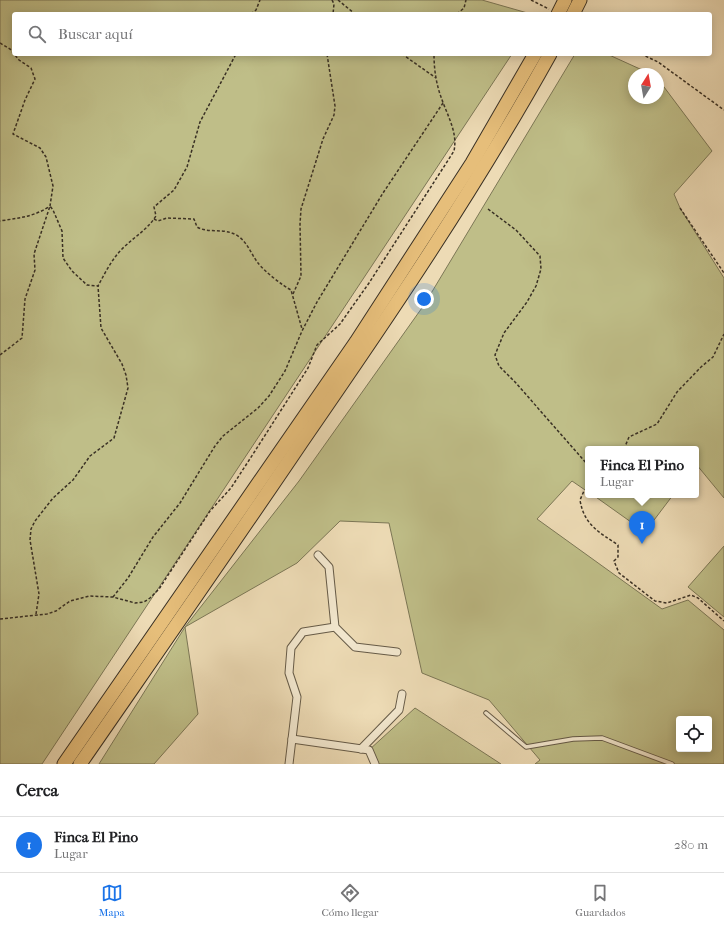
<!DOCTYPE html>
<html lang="es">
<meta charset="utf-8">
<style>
body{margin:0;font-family:"IM FELL French Canon",serif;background:#f2f2f2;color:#202124}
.controls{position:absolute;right:12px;bottom:12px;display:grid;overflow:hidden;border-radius:4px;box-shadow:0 2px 10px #0003}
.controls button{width:36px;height:36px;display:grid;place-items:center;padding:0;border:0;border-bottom:1px solid #e0e0e0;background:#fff;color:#202124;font:20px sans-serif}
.compass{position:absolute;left:628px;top:68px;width:36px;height:36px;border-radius:50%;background:#fff;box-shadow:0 2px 10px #0003;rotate:11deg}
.you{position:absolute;left:424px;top:299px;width:14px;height:14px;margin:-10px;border:3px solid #fff;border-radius:50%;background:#1a73e8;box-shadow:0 0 0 6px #1a73e833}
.badge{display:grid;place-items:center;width:26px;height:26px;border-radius:50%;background:#1a73e8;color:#fff;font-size:13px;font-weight:700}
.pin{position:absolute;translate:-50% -33px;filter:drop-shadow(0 1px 2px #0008)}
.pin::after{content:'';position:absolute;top:21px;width:14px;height:12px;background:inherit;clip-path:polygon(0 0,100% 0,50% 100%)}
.popup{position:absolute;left:585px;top:446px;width:114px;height:52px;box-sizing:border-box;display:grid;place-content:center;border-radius:4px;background:#fff;filter:drop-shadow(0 1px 3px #0005);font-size:13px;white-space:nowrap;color:#757577}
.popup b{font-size:15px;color:#202124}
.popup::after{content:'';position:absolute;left:50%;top:100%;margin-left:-8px;border:8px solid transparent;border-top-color:#fff}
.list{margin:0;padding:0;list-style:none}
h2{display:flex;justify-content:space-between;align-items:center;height:52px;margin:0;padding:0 16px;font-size:17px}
h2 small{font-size:13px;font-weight:400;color:#757577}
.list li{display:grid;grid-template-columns:26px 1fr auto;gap:12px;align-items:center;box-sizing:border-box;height:56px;padding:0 16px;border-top:1px solid #e0e0e0}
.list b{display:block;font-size:15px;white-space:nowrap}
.list p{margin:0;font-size:13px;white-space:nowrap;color:#757577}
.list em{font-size:13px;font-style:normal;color:#757577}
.icon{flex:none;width:22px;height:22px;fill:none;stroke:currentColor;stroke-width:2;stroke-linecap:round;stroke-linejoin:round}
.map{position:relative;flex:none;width:724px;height:764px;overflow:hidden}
.search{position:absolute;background:#fff;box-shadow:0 2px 10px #0003;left:12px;right:12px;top:12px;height:44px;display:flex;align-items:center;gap:10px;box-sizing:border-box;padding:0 14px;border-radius:4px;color:#757577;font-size:15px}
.sheet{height:108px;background:#fff}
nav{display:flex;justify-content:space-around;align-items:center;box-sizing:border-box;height:56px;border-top:1px solid #e0e0e0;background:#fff;font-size:11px;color:#757577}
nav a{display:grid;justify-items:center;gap:2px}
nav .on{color:#1a73e8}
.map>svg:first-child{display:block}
.green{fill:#bfbe88;stroke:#7c7756;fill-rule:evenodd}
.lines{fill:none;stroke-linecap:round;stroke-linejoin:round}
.lane-casing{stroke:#665b48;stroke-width:5.5}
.street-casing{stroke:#665b48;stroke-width:9}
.highway-casing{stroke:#393024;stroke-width:15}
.path{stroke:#393024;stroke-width:1.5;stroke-dasharray:3 2;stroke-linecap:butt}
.lane{stroke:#f3e8cf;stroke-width:3.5}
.street{stroke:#f3e8cf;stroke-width:7}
.highway{stroke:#e6be7a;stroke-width:13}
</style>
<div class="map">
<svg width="724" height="764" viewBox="0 0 724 764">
<rect width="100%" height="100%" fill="#eddbb5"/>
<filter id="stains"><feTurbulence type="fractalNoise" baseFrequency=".005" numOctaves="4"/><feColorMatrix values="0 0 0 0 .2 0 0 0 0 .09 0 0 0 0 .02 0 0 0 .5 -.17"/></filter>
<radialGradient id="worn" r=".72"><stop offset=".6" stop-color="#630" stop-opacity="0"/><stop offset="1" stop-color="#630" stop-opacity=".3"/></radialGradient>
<g class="green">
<path d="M 0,0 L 482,0 L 531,14 L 14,14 L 14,54 L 512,54 L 42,764 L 0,764 Z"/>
<path d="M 575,54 L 607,54 L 651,74 L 634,74 L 634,98 L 658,98 L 658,79 L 712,151 L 674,194 L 680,208 L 724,278 L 724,498 L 696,464 L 696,449 L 588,449 L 588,492 L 572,481 L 537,519 L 662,609 L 688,600 L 724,630 L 724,764 L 535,764 L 540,760 L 489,700 L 422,673 L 389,523 L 340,521 L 297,563 L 185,627 L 198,714 L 154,764 L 99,764 L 185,627 L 299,481 L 424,305 ZM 679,719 L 709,719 L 709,749 L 679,749 Z"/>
<path d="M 593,495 L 673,495 L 645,532 Z"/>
<path d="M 724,546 L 724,617 L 688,587 Z"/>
<path d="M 415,708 L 501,764 L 375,764 L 369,750 Z"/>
</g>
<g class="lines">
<defs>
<path id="lane" d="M 486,713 L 526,747 L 573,739 L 602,738 L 672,764"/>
<g id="street">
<path d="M 318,555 L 329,567 L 335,627 L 355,647 L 397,652"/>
<path d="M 292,739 L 369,750 L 375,764"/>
<path d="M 361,749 L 399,710 L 402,694"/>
<path d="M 289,764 L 297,697 L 289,673 L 291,648 L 303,632 L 335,627"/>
</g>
<g id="highway">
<path d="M 558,14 L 565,0"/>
<path d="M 573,14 L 580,0"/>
<path d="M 64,764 L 356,342 L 472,163 L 535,54"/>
<path d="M 80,764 C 154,657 228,551 301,443 C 389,316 475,189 550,54"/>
</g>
</defs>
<use href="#lane" class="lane-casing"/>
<use href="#street" class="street-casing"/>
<use href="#highway" class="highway-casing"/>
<g class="path">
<path d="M 332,0 L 334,4 L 333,14"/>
<path d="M 338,0 L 355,14"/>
<path d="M 531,0 L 549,9"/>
<path d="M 251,14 L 256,10 L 260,0"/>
<path d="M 457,14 L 464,8 L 466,0"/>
<path d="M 0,43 L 10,49 L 19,60 L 31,68 L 35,79 L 25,100 L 13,134 L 40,148 L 46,157 L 53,186 L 50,206 C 34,217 18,218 0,221"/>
<path d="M 402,54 L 436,78"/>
<path d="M 641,54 L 658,62 L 724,110"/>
<path d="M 680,208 L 724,273"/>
<path d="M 488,209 L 516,230 L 540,256 L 541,269 L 536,286 L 527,302 L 504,333 L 495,355 L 499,366 L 515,382 L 588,465"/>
<path d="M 154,219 L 158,221 L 167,218 L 194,219 L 197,227 C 209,234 224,227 238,236 C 248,243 251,254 258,263 C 264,271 283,286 291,290 L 302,329"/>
<path d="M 293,294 L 301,276 L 300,224 L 301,209 L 323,139 L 334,115 L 335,106 L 327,54"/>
<path d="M 0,355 L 22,338 L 25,299 L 35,270 L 34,254 L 50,206 L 53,210 L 62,231 L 63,258 L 72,271 L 87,285 L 98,286 C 105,273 112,259 122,249 C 134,237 147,230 156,216 L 154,207 L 174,190 L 187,167 L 200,122 L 236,54"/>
<path d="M 624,449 L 629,437 L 657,424 L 677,392 L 701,367 L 713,357 L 724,334"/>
<path d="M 588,490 L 584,491 L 580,500 C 584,525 599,532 618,545 L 618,557 L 614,561 L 619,573 L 655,601 L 667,603 L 691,595 L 698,598 L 724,621"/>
<path d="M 113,597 L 128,578 L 153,537 L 180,503 L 215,446 L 223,436 L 258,408 L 269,396 L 285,371 L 302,331 L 317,302 L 383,193 L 443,103"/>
<path d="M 36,614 L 39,594 L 30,540 L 31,529 L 35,521 L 53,498 L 73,480 L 90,456 L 114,438 L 128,388 L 126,375 L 122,364 L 101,328 L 98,286"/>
<path d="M 0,619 L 47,614 L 56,611 L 70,601 L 89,596 L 113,597 L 135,603 L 144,602 L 150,598 L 159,589 L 210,511 L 231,488 L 255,451 L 308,368 L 317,345 L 340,324 L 369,283 L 454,151 C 458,132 447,115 441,97 C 436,83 434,69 434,54"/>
</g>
<use href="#lane" class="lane"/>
<use href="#street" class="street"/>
<use href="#highway" class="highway"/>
</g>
<rect width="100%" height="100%" filter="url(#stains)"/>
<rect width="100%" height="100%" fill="url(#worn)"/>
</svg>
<div class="controls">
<button><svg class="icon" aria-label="locate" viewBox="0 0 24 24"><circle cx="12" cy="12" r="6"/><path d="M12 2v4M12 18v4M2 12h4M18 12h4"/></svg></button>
</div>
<svg class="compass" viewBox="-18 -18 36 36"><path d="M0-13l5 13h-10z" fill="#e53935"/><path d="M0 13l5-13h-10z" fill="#757577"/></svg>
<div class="you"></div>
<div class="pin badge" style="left:642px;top:544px">1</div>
<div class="popup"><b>Finca El Pino</b>Lugar</div>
<div class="search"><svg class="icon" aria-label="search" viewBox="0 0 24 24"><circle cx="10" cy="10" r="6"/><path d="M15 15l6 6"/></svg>Buscar aquí</div>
</div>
<section class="sheet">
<h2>Cerca<small></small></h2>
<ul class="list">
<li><span class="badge">1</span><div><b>Finca El Pino</b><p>Lugar</p></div><em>280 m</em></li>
</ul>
</section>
<nav>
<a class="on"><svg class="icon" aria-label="map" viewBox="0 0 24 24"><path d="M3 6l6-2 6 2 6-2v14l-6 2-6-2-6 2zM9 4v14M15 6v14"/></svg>Mapa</a>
<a><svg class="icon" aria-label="directions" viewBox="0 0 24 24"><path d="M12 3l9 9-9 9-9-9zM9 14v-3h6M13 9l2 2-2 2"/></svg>Cómo llegar</a>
<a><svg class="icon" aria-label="saved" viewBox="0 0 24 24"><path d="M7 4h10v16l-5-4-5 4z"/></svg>Guardados</a>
</nav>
